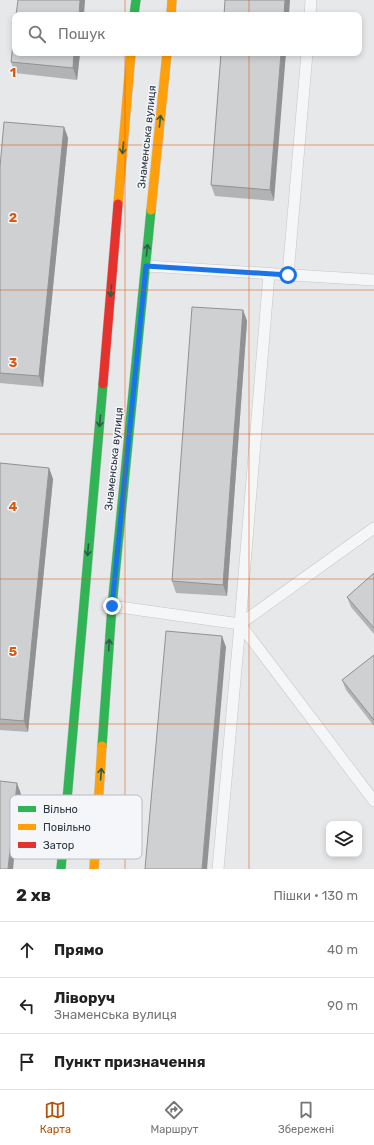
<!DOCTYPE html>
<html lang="uk">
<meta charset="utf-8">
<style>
body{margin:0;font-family:Rubik,sans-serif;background:#f6f6f6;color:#222}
.controls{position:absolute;right:12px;bottom:12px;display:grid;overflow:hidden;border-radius:8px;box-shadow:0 2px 6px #0003}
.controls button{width:36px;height:36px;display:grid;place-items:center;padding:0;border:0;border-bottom:1px solid #e0e0e0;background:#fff;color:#222;font:20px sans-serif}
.stop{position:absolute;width:12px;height:12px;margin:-9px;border:3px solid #1a73e8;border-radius:50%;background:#fff}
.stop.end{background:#1a73e8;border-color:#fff;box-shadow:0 1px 4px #0008}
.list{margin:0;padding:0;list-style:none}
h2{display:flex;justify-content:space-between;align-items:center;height:52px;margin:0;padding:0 16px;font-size:17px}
h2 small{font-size:13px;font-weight:400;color:#767676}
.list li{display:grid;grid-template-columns:26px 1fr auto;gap:12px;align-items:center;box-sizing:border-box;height:56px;padding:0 16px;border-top:1px solid #e0e0e0}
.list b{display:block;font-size:15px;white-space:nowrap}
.list p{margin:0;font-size:13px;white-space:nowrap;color:#767676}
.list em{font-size:13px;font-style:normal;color:#767676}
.icon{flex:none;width:22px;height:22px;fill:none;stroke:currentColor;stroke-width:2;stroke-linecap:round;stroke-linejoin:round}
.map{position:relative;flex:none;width:374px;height:869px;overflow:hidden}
.search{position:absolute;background:#fff;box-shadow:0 2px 6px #0003;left:12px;right:12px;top:12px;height:44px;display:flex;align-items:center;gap:10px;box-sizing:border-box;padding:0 14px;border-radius:8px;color:#767676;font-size:15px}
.sheet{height:220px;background:#fff}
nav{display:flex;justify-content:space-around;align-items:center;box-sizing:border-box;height:56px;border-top:1px solid #e0e0e0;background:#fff;font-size:11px;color:#767676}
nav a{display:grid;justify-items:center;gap:2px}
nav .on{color:#b45309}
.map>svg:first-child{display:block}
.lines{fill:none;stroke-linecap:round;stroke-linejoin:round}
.lane-casing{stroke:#c4c6c8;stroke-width:12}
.fast-casing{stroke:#c4c6c8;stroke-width:10}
.slow-casing{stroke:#c4c6c8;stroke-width:10}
.jam-casing{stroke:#c4c6c8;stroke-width:10}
.lane{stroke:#f5f6f7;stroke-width:11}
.fast{stroke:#30b455;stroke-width:9}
.slow{stroke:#ff9f0a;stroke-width:9}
.jam{stroke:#e5322d;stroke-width:9}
.wall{fill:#b1b3b5}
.shaded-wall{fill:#909293}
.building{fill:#ced0d2;stroke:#909293}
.oneway{stroke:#2d5c49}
.route{stroke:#1a73e8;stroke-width:5}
.grid{fill:none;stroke:#df570f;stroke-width:1;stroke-opacity:0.55}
.labels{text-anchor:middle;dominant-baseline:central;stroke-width:3;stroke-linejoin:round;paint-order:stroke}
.street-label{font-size:11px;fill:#2c3744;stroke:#f4f6f9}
.key{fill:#f4f6f9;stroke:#b8bdc3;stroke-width:1}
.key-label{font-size:11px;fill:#2c3744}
.grid-label{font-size:13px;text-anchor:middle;font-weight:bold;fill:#df570f;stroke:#f4f6f9;stroke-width:3;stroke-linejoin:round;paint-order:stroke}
</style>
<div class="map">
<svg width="374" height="869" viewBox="0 0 374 869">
<rect width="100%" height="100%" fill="#e6e8ea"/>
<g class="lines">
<defs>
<g id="lane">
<path d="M 310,15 L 311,0"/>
<path d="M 146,266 L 374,280"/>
<path d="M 288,275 L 307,53"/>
<path d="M 112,606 L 240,624 L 374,528"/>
<path d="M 240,624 L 374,801"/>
<path d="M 218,869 L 240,624 L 269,274"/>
</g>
<g id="fast">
<path d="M 134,15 L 136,0"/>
<path d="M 102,746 L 112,606 L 151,210"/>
<path d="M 61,869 L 103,384"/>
</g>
<g id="slow">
<path d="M 171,15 L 172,0"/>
<path d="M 118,204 L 131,53"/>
<path d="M 151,210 L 167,53"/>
<path d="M 94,869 L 102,746"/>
</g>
<path id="jam" d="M 103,384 L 118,204"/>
</defs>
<use href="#lane" class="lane-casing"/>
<use href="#fast" class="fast-casing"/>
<use href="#slow" class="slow-casing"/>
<use href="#jam" class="jam-casing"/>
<use href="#lane" class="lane"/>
<use href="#fast" class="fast"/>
<use href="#slow" class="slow"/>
<use href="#jam" class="jam"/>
</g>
<g class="wall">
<path d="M 15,53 L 80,53 L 77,80 L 15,73 L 11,62 Z"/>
<path d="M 221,53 L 274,201 L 215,196 L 211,185 Z"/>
<path d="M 64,127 L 68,138 L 43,387 L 0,383 L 0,167 Z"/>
<path d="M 243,310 L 247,321 L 227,596 L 176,593 L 172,581 Z"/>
<path d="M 0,463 L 49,468 L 53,479 L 28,732 L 0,730 Z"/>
<path d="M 374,573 L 374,634 L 351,607 L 347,597 Z"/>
<path d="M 374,655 L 374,726 L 346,690 L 342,680 Z"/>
</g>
<g class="shaded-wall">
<path d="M 80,0 L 85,0 L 84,15 L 79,15 Z"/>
<path d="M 285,0 L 290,0 L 289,15 L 284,15 Z"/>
<path d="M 74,53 L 80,53 L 77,80 L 73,68 Z"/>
<path d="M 281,53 L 286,53 L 274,201 L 270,190 Z"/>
<path d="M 64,127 L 68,138 L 43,387 L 39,376 Z"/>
<path d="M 243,310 L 247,321 L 227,596 L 223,585 Z"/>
<path d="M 49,468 L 53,479 L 28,732 L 24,721 Z"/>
<path d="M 222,636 L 226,647 L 207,869 L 202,869 Z"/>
<path d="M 17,783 L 21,794 L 13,869 L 8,869 Z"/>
</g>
<g class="building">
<path d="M 18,0 L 80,0 L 79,15 L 16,15 Z"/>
<path d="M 225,0 L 285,0 L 284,15 L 224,15 Z"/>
<path d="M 15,26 L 15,53 L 74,53 L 73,68 L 11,62 Z"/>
<path d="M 221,53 L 281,53 L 270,190 L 211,185 Z"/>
<path d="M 4,122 L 64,127 L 39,376 L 0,373 L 0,167 Z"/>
<path d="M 192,307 L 243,310 L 223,585 L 172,581 Z"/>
<path d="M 0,463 L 49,468 L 24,721 L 0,719 Z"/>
<path d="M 374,573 L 374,628 L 347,597 Z"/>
<path d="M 166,631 L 222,636 L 202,869 L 145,869 Z"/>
<path d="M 374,655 L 374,720 L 342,680 Z"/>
<path d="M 0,781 L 17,783 L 8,869 L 0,869 Z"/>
</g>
<defs><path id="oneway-shaft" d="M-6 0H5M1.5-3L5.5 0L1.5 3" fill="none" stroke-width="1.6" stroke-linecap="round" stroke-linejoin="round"/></defs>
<g class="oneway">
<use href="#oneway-shaft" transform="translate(160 121) rotate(-84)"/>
<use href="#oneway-shaft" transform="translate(123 148) rotate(95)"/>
<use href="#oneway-shaft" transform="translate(147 250) rotate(-84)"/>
<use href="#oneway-shaft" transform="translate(111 291) rotate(95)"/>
<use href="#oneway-shaft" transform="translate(100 421) rotate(95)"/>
<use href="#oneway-shaft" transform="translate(88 550) rotate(95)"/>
<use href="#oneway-shaft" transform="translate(109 645) rotate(-86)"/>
<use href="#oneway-shaft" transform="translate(101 774) rotate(-86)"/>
</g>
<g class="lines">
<path class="route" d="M 112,606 L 146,266 L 288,275"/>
</g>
<path class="grid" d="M 125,0 L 125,15M 249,0 L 249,15M 125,53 L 125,869M 249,53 L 249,869M 0,145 L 374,145M 0,290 L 374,290M 0,434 L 374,434M 0,579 L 374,579M 0,724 L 374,724"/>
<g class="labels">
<g class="street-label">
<text transform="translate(147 137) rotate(-84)">Знаменська вулиця</text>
<text transform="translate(114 459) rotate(-84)">Знаменська вулиця</text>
</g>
</g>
<rect x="10" y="795" width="132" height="64" rx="6" class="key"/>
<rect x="18" y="806" width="18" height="6" fill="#30b455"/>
<rect x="18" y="824" width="18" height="6" fill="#ff9f0a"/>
<rect x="18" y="842" width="18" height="6" fill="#e5322d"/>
<g class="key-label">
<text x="43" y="813">Вільно</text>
<text x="43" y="831">Повільно</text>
<text x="43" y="849">Затор</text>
</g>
<g class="grid-label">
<text x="13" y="77">1</text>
<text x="13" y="222">2</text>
<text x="13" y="367">3</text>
<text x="13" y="511">4</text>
<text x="13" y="656">5</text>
</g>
</svg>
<div class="controls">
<button><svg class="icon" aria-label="layers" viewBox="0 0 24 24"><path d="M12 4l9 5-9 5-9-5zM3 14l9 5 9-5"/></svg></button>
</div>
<div class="stop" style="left:288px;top:275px"></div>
<div class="stop end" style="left:112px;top:606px"></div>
<div class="search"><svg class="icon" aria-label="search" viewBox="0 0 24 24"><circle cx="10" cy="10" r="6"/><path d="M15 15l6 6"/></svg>Пошук</div>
</div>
<section class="sheet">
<h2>2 хв<small>Пішки · 130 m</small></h2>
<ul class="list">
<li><svg class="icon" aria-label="ahead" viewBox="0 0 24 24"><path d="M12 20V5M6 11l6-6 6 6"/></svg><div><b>Прямо</b></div><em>40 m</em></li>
<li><svg class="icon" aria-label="left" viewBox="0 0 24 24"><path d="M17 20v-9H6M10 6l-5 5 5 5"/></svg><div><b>Ліворуч</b><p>Знаменська вулиця</p></div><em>90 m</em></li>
<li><svg class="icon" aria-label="arrive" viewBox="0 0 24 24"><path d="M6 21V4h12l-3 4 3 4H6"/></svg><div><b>Пункт призначення</b></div></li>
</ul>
</section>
<nav>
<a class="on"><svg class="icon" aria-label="map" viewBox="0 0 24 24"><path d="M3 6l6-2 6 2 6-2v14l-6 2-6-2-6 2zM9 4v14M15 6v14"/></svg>Карта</a>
<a><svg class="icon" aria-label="directions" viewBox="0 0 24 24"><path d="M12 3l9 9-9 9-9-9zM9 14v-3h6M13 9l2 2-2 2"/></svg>Маршрут</a>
<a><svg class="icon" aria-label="saved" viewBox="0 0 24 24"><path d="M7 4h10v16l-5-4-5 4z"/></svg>Збережені</a>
</nav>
